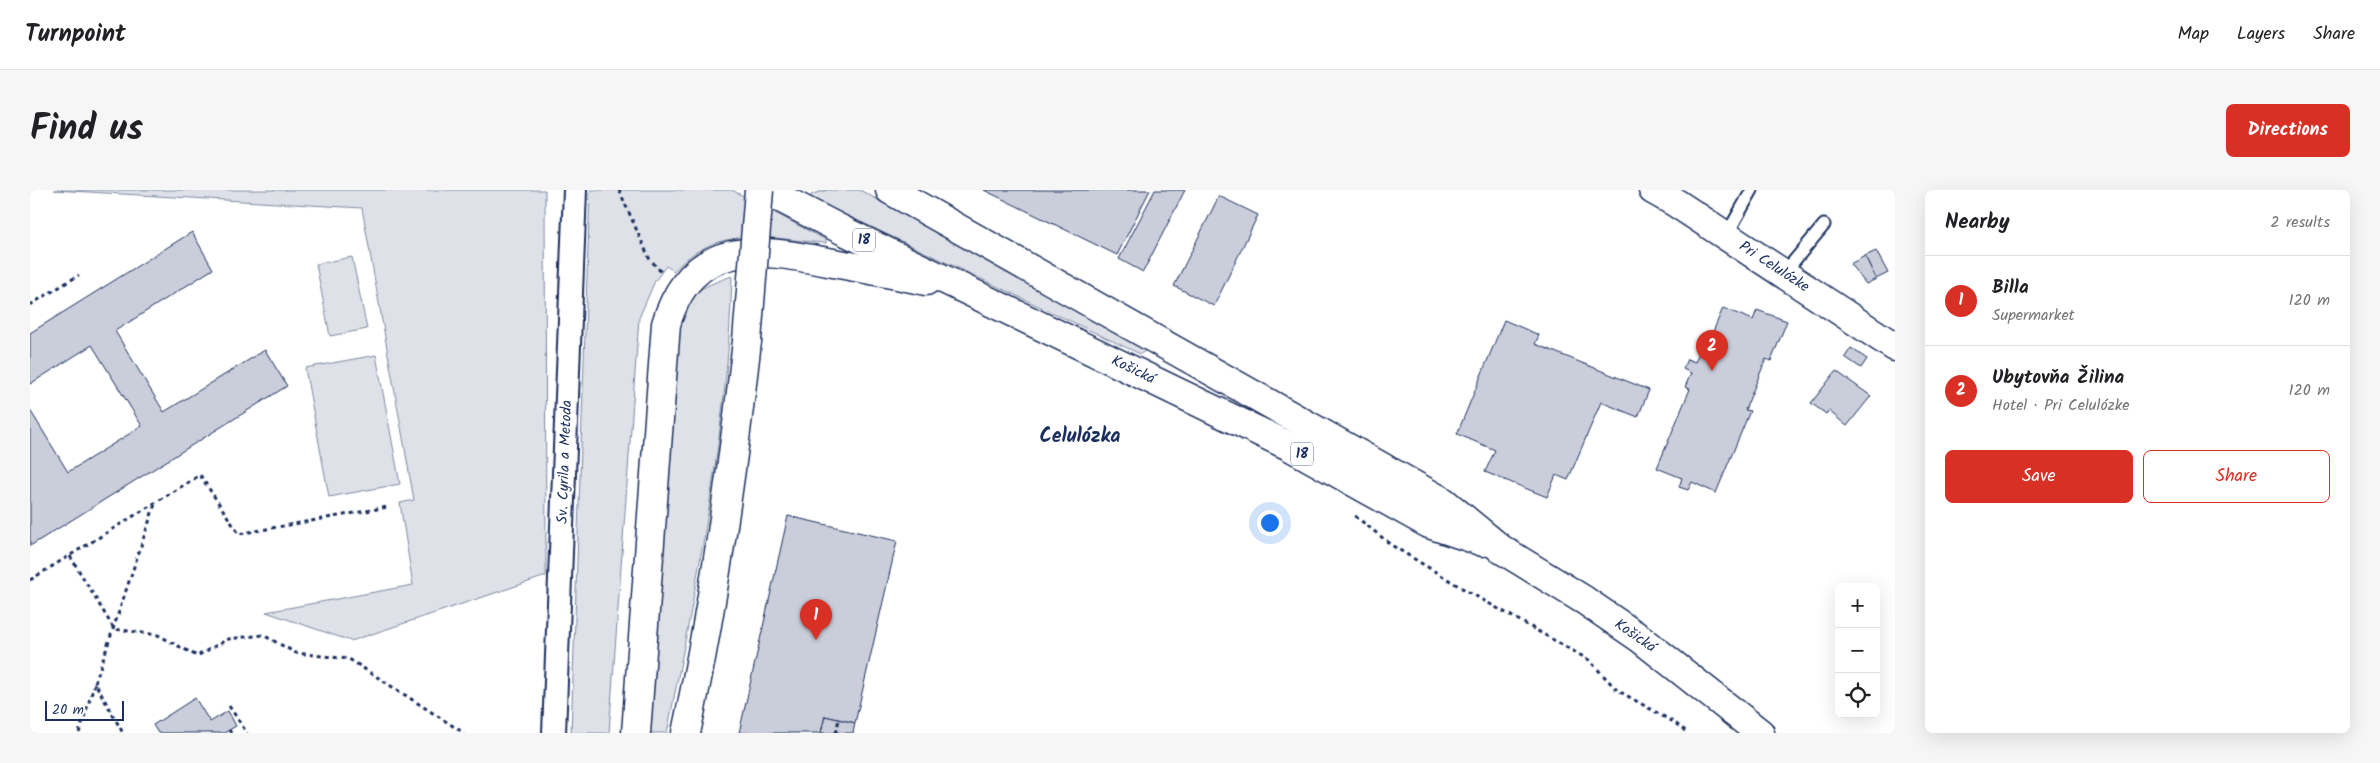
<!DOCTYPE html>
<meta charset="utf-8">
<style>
body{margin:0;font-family:Kalam,sans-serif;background:#f6f6f6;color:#202124}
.controls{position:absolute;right:15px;bottom:15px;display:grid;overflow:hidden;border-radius:8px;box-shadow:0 5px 20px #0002}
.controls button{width:45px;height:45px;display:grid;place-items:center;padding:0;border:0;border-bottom:1px solid #e0e0e0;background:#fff;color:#202124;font:25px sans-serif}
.scale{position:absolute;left:15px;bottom:12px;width:79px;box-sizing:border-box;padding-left:5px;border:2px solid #1b2f5e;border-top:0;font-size:14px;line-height:18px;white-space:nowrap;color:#1b2f5e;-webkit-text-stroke:4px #fff;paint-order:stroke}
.you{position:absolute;left:1239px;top:332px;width:18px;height:18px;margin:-12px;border:4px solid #fff;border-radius:50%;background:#1a73e8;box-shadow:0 0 0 8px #1a73e833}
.badge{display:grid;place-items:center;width:32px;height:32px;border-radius:50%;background:#d93025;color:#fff;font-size:16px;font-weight:700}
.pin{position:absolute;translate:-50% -41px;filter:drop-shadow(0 1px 2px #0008)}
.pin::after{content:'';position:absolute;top:26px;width:18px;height:15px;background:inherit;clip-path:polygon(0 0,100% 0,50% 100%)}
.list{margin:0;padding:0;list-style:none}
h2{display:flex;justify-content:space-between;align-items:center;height:65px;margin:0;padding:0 20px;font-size:21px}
h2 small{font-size:16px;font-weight:400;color:#757577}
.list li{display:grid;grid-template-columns:32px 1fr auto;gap:15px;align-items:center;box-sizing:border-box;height:90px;padding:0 20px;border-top:1px solid #e0e0e0}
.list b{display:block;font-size:19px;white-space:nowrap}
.list p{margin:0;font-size:16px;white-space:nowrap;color:#757577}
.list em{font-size:16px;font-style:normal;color:#757577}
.actions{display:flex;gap:10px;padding:15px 20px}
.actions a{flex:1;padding:11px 0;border:1px solid #d93025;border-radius:8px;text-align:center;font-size:18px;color:#d93025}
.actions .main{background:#d93025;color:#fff}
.icon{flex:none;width:28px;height:28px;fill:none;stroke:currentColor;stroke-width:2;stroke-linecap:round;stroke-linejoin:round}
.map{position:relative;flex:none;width:1865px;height:543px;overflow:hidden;border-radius:8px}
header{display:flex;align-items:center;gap:30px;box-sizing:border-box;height:70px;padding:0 25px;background:#fff;border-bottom:1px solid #e0e0e0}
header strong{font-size:24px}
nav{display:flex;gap:28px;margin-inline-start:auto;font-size:18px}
.intro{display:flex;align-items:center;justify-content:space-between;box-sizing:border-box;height:120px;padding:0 30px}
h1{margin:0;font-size:35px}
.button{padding:12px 22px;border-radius:8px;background:#d93025;color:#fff;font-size:18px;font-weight:700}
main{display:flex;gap:30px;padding:0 30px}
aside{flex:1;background:#fff;border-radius:8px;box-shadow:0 5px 20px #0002}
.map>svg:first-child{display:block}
.green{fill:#dee1e7;stroke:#7c88a2}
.building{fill:#caceda;stroke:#1b2f5e}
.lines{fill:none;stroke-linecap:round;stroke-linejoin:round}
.service-casing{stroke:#1b2f5e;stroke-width:15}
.minor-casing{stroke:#1b2f5e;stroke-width:26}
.tertiary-casing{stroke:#1b2f5e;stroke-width:31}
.primary-casing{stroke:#1b2f5e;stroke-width:31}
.path{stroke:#1b2f5e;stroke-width:3;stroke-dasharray:4 4;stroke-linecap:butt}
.service{stroke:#fff;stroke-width:11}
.minor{stroke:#fff;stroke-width:22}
.tertiary{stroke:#fff;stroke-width:28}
.primary{stroke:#fff;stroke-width:28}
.primary-bridge-casing{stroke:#1b2f5e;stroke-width:31;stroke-linecap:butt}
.primary-bridge{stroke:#fff;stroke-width:28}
.labels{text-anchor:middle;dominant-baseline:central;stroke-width:4;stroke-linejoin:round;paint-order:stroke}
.shield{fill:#fff;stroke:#5f6d8e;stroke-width:1}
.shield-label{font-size:14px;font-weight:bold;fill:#1b2f5e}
.street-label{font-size:15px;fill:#1b2f5e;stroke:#fff}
.district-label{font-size:20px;font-weight:bold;fill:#1b2f5e;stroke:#fff}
</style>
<header>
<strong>Turnpoint</strong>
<nav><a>Map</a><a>Layers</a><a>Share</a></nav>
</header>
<div class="intro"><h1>Find us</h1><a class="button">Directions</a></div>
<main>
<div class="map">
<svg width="1865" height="543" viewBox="0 0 1865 543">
<rect width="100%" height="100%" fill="#fff"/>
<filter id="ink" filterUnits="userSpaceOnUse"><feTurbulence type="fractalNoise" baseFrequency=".02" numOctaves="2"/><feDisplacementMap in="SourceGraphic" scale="10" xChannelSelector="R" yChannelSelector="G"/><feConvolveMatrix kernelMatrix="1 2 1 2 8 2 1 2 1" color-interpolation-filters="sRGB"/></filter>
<g filter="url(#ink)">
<g class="green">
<path d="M 24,0 L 515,0 L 516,386 L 321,451 L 236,422 L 383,395 L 370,313 L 384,310 L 332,18 Z"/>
<path d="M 560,0 L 702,0 L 796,50 L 796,53 C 738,49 688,33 644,81 L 636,76 L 625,91 L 609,128 L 579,543 L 541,543 Z"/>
<path d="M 798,0 L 830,0 L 1114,159 L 1114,162 L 1110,164 L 780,8 L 782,4 Z"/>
<path d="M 322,67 L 337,139 L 300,146 L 286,74 Z"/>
<path d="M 702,86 C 698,239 667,392 637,543 L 615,543 L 648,128 C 660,100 675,96 702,86 Z"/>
<path d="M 346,165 L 370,294 L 299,307 L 275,178 Z"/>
</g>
<g class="building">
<path d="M 954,0 L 1120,0 L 1087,65 Z"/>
<path d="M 1125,0 L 1155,0 L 1113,82 L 1089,69 Z"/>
<path d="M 1189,6 L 1228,25 L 1184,116 L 1144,96 Z"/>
<path d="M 162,42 L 183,79 L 85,141 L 134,222 L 235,160 L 257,196 L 0,356 L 0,220 L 38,282 L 112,236 L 62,155 L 0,194 L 0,143 Z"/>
<path d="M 1846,61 L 1858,83 L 1846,89 L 1835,66 Z"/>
<path d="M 1835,66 L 1846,89 L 1836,94 L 1820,74 Z"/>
<path d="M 1693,118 L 1723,130 L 1727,120 L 1757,131 L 1741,171 L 1736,169 L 1715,220 L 1720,221 L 1686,303 L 1662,292 L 1658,300 L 1649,297 L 1652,288 L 1627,278 L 1660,199 L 1655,197 L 1661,183 L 1653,179 L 1657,169 L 1665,172 L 1677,143 L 1682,144 Z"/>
<path d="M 1474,130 L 1509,145 L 1505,154 L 1619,200 L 1608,227 L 1571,212 L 1538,290 L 1526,285 L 1517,307 L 1455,282 L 1465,260 L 1427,244 Z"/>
<path d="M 1821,158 L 1837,169 L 1831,178 L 1815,167 Z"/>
<path d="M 1806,181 L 1841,206 L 1817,236 L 1799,221 L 1796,224 L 1781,213 Z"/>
<path d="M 758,326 L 867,351 L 825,533 L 795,526 L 791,543 L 709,543 Z"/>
<path d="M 165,508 L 180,532 L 198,521 L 206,536 L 194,543 L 128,543 L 123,535 Z"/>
<path d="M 795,526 L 825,533 L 823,543 L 791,543 Z"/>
</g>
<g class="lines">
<defs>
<g id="service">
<path d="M 1696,46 L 1722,0"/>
<path d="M 1754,83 L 1794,35"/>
</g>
<path id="minor" d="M 524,543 L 545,0"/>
<path id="tertiary" d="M 1623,0 L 1646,13 L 1865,157"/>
<g id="primary">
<path d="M 735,0 L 814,41 L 1259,256 L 1399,334 L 1453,352"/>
<path d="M 860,0 L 1414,312 L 1471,359 L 1554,410 L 1611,449 L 1730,543"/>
<path d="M 606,543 L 636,134 C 662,48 726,58 798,72 C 831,78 863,84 896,91"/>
<path d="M 656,543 C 684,413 702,283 717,151"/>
</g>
</defs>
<use href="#service" class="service-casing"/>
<use href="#minor" class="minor-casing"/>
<use href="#tertiary" class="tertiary-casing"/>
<use href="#primary" class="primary-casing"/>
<g class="path">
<path d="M 589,0 L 619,68 L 632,83"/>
<path d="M 0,115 L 49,85"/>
<path d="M 1325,326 L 1363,356 L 1437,401 L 1559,470 L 1587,500 L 1645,533 L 1658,543"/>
<path d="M 40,366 L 84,439 L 128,445 L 167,466 L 198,449 L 233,445 L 266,463 L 319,469 L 434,543"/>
<path d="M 0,390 L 170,285 L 209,344 L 358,317"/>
<path d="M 65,493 L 125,314"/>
<path d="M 199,516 L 217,543"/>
<path d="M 199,540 L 201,543"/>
<path d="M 49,543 L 65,493 L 93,543"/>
<path d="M 806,543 L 809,529"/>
</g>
<use href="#service" class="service"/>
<use href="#minor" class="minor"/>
<use href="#tertiary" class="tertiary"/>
<use href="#primary" class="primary"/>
<defs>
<path id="primary-bridge" d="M 717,151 L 729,0"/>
</defs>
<use href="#primary-bridge" class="primary-bridge-casing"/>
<use href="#primary-bridge" class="primary-bridge"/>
</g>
</g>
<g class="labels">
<g class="shield">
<rect x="823" y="38.5" width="22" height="23" rx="4"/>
<rect x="1261" y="252.5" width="22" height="23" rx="4"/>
</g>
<g class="shield-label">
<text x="834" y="50">18</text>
<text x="1272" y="264">18</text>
</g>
<g class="street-label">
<text transform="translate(1744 77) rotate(33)">Pri Celulózke</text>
<text transform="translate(1103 180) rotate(26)">Košická</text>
<text transform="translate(535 272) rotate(-88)">Sv. Cyrila a Metoda</text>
<text transform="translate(1605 446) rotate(35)">Košická</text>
</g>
<g class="district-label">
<text x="1050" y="247">Celulózka</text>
</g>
</g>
</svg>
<div class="controls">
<button>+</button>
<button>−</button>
<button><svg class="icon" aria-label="locate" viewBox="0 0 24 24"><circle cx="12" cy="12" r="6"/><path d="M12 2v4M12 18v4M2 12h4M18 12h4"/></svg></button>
</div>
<div class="scale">20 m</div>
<div class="you"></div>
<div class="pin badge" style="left:786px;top:450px">1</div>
<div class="pin badge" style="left:1682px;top:181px">2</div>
</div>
<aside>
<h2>Nearby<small>2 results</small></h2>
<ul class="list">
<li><span class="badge">1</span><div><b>Billa</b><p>Supermarket</p></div><em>120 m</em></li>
<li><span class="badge">2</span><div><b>Ubytovňa Žilina</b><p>Hotel · Pri Celulózke</p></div><em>120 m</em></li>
</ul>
<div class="actions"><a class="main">Save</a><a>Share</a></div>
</aside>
</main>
